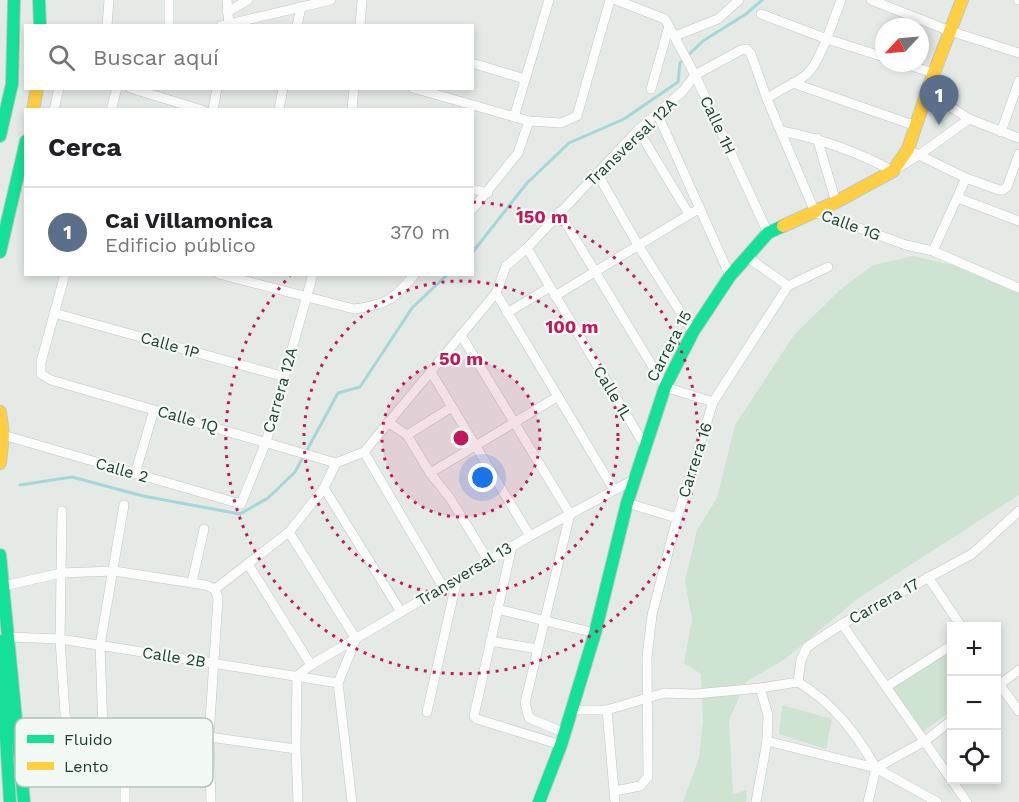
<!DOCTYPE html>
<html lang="es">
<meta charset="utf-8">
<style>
body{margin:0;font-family:"Work Sans",sans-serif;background:#f6f6f6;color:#202124}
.controls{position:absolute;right:18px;bottom:18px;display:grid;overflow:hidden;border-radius:0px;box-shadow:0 3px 9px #0003}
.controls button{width:54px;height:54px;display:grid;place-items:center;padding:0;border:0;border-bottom:2px solid #e0e0e0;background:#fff;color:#202124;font:30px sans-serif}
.compass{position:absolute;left:875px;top:18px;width:54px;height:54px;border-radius:50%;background:#fff;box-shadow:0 3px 9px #0003;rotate:244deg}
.you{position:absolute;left:483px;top:478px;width:21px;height:21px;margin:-15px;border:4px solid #fff;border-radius:50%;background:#1a73e8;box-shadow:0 0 0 9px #1a73e833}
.badge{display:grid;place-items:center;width:39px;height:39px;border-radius:50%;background:#2563eb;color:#fff;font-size:20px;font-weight:700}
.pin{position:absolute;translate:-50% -50px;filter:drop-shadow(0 2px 3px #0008)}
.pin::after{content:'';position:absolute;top:32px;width:21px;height:18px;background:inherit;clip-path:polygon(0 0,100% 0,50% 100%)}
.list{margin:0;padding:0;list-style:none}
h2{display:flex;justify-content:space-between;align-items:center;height:78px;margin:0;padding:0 24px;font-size:26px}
h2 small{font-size:20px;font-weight:400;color:#757577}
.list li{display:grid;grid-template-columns:39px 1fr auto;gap:18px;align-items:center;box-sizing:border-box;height:90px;padding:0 24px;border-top:2px solid #e0e0e0}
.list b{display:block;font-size:22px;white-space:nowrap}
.list p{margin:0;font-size:20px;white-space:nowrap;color:#757577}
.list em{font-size:20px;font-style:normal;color:#757577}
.icon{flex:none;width:33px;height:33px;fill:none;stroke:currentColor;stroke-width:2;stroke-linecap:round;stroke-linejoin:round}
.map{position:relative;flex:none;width:1019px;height:802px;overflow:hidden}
.search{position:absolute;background:#fff;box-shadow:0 3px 9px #0003;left:24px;top:24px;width:450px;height:66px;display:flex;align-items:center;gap:15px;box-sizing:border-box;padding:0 21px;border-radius:0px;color:#757577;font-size:22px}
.panel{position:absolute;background:#fff;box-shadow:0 3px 9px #0003;left:24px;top:108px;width:450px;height:168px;border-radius:0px}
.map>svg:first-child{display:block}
.green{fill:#cee3d2}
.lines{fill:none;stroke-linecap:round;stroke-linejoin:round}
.stream{stroke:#a5d6d8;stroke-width:3}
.street-casing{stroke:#c2c7c4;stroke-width:10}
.fast-casing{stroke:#c0c8c4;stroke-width:14}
.slow-casing{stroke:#c0c8c4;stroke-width:14}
.street{stroke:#fbfcfb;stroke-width:9}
.fast{stroke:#16e098;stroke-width:12}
.slow{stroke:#ffcf43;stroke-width:12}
.ring{fill:none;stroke:#c2185b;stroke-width:3;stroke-dasharray:3 6}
.labels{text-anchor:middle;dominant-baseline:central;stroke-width:4.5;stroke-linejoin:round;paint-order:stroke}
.street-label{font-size:16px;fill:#223e34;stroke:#f3f9f5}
.key{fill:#f3f9f5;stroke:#b4c1bb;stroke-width:1.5}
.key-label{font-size:16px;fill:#223e34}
.centre{fill:#c2185b;stroke:#f3f9f5;stroke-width:3}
.ring-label{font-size:18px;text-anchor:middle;font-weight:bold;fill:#c2185b;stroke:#f3f9f5;stroke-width:4.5;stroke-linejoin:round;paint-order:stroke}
</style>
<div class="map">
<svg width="1019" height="802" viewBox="0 0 1019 802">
<rect width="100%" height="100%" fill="#e5eae7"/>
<g class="green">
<path d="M 913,256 L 957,266 L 1019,291 L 1019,495 L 856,600 L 785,659 L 746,682 L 729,720 L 733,794 L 747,790 L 746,802 L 683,802 L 699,758 L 703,721 L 701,674 L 684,663 L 692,619 L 685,581 L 697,530 L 717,498 L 735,425 L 794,335 L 840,290 L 873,265 Z"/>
<path d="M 951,650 L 951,711 L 920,734 L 892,689 Z"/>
<path d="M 782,705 L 832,719 L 826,749 L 779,734 Z"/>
</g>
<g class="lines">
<g class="stream">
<path d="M 472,253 L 527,183 L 569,143 L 624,119 L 678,82 L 680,63 L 703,41 L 746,14 L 762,0"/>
<path d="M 20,485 L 72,477 L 143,496 L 240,514 L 268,498 L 295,472 L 338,393 L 360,387 L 412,308 L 448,274"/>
</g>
<defs>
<g id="street">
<path d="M 227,0 L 229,26"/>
<path d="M 616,0 L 665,19 L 695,75 L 768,233"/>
<path d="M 871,0 L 950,31 L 1019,53"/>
<path d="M 1018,0 L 1019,0"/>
<path d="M 227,12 L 248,0"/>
<path d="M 761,14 L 827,39 L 884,57"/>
<path d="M 107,26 L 109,0"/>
<path d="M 169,26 L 169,0"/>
<path d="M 221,26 L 331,0"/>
<path d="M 297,26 L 301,7"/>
<path d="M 360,26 L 362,0"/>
<path d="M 675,36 L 718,19 L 739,0"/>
<path d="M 472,63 L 525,79"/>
<path d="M 902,63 L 934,73"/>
<path d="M 793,83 L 916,126"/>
<path d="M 930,83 L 948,105 L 969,119 L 1019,138"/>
<path d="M 130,88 L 202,110"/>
<path d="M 413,88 L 529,121 L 561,123 L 577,116 L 610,0"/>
<path d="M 651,89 L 669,26"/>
<path d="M 767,99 C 779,89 796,84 807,74 C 821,61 834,18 841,0"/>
<path d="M 54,110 L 59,88"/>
<path d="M 111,110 L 117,88"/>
<path d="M 213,110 L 217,88"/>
<path d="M 279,110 L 283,88"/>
<path d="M 352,110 L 354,88"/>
<path d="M 658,115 L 730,276"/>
<path d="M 514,117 L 549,0"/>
<path d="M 638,130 L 689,214"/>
<path d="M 782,131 C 821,139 858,152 893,171 L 919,155 L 966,178 L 999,190 L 1003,190 L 1007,187 L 1019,154"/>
<path d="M 1001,132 L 1019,81"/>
<path d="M 817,138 L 836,202"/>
<path d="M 915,153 L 919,155 L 969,119"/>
<path d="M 597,173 L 638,245 L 693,332"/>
<path d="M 472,189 L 488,193"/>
<path d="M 958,198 L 1019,221"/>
<path d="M 472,210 L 518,153 L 529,121"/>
<path d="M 559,212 L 665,387 L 713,402"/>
<path d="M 527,248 L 645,446"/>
<path d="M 933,251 L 966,178"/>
<path d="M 746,256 L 788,286"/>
<path d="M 65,274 L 41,362 L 41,374 L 51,380 L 336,463"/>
<path d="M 219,274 L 354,309 C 387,305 394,299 415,274"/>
<path d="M 496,293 L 614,490"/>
<path d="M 555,296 L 700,208"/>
<path d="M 54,313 L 285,377"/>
<path d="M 507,313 L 550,287"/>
<path d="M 461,335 L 570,514 L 525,703 L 529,718 L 565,733"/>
<path d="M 431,372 L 530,536"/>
<path d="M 388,422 L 407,435 L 430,473 L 450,498 L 488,560"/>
<path d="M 3,435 L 241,504 L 266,442 L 313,274"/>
<path d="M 407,435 L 452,407"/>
<path d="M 364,452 L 443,587"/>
<path d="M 430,473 L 557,397"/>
<path d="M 135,474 L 154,410"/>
<path d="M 324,488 L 401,612"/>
<path d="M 627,503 L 677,518"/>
<path d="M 62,511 L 60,639 L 65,714 L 68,722 L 74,727 L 209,737 L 296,749"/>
<path d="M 289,532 L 356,639 L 338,683 L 352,802"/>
<path d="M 512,546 L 474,716 L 477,719 L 561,745"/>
<path d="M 248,564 L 311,665"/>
<path d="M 928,577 L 961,626"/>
<path d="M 192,582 L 204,529"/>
<path d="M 4,586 L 61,573 L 114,571 L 205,585 L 215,589"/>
<path d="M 215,589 L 289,532 L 324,488 L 336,463 L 364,452 L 496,293 L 506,266 L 527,248 L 638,130 L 683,91 L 695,75 L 741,50 L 747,49 L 751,54 L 767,99 L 815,212 L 906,245 L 933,251 L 1019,288"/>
<path d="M 497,609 L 595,633"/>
<path d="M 842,624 L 967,802"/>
<path d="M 9,637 L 60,639 L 338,683"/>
<path d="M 490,641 L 538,649"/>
<path d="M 996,680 L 1019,711"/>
<path d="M 798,682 L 801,660 L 807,647 L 842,624 L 972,554 L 1019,511"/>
<path d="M 798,682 C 833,703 856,733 876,768"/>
<path d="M 886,687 L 952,645"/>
<path d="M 996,687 L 1019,670"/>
<path d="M 572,710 L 607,710 L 664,693 L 695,694 L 760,688 L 798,682"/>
<path d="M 607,710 L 615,802"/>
<path d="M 427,712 L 457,579"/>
<path d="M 103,729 L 100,645 L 124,505"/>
<path d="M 125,730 L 125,802"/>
<path d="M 767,741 L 876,768 L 937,802"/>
<path d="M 615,791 L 640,786 L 648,777 L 647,657 L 652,615 L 677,518 L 713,402 L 788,286 L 828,267"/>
<path d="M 211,802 L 209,737 L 218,598 L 215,589"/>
<path d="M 298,802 L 296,749 L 297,676 L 311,665 L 530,536 L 635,479"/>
<path d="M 756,802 L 767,741 L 768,715 L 760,688"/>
<path d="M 868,802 L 876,768 L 925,741 L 952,720"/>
</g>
<g id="fast">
<path d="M 39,0 L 40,26"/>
<path d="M 0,136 L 12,84 L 14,0"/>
<path d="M 0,252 L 26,141"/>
<path d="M 0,555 L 24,802"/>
<path d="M 0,641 L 10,802"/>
<path d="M 539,802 L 561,745 L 595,633 L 627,503 L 665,387 L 693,332 L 730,276 L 768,233 L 783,226"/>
</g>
<g id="slow">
<path d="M 33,110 L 37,88"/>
<path d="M 783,226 L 836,202 L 893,171 L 908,149 L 930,83 L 962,0"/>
<path d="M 0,412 L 3,435 L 0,463"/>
</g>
</defs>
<use href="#street" class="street-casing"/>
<use href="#fast" class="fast-casing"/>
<use href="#slow" class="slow-casing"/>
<use href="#street" class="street"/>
<use href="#fast" class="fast"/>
<use href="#slow" class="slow"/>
</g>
<circle cx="461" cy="438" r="79" fill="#c2185b" fill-opacity=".12"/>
<g class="ring">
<circle cx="461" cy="438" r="79"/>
<circle cx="461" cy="438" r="157"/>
<path d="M473 202A236 236 0 1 1 290 276"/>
</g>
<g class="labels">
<g class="street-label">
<text transform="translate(718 125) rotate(65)">Calle 1H</text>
<text transform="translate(631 142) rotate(-44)">Transversal 12A</text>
<text transform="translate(851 225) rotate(20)">Calle 1G</text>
<text transform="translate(170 345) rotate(16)">Calle 1P</text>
<text transform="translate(669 346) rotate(-62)">Carrera 15</text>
<text transform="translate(280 390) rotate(-74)">Carrera 12A</text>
<text transform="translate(613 393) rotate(59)">Calle 1L</text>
<text transform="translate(188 419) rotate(16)">Calle 1Q</text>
<text transform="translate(695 460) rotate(-72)">Carrera 16</text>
<text transform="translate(122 470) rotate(16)">Calle 2</text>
<text transform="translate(464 574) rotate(-31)">Transversal 13</text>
<text transform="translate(884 601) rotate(-29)">Carrera 17</text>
<text transform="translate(174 657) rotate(9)">Calle 2B</text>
</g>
</g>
<rect x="15" y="718" width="198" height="69" rx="9" class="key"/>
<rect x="27" y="735" width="27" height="8" fill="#16e098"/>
<rect x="27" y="762" width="27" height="8" fill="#ffcf43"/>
<g class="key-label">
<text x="64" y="745">Fluido</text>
<text x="64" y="772">Lento</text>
</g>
<circle cx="461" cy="438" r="9" class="centre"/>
<g class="ring-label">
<text x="542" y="223">150 m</text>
<text x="572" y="333">100 m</text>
<text x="461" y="365">50 m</text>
</g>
</svg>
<div class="controls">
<button>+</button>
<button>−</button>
<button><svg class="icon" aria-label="locate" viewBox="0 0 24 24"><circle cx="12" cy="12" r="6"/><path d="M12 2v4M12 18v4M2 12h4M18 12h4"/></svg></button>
</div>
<svg class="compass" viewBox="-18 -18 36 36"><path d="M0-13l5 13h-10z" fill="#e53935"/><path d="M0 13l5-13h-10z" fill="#757577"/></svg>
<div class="you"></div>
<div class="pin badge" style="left:939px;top:125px;background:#5c6f8a">1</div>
<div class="search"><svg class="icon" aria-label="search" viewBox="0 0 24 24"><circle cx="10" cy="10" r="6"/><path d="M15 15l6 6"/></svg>Buscar aquí</div>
<section class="panel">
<h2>Cerca<small></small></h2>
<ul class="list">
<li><span class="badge" style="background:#5c6f8a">1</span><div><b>Cai Villamonica</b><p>Edificio público</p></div><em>370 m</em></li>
</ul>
</section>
</div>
